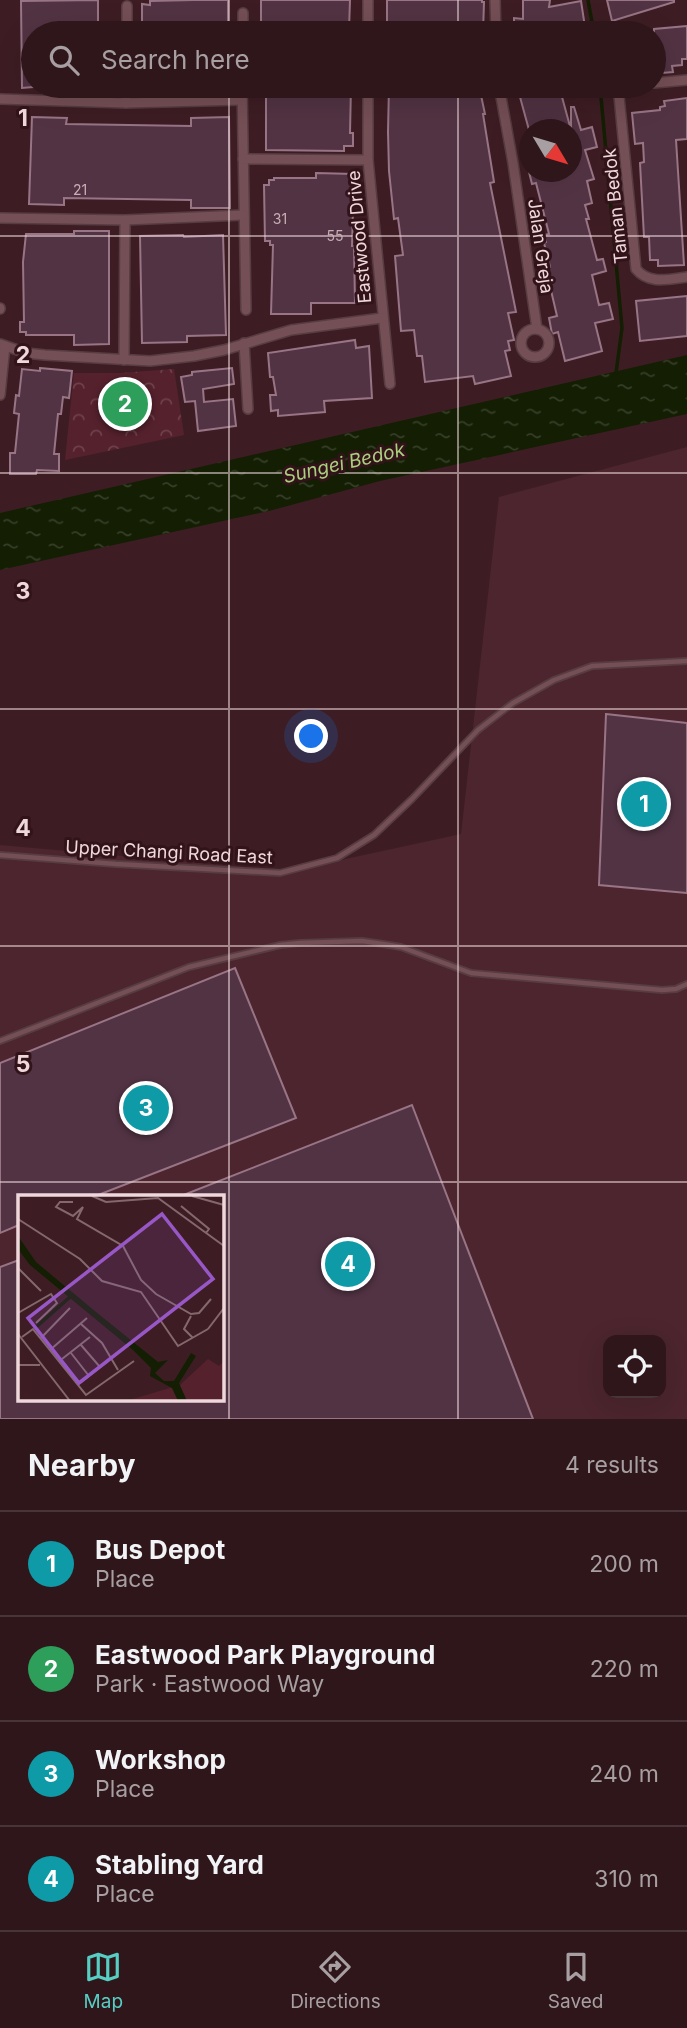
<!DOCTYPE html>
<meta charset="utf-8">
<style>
body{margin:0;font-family:Inter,sans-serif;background:#3a2327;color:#f1f3f6}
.controls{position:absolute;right:21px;bottom:21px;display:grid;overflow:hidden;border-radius:14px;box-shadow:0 7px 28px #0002}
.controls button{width:63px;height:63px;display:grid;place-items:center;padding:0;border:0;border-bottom:2px solid #493539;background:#2e161a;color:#f1f3f6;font:35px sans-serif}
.compass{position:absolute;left:519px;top:119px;width:63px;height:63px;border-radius:50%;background:#2e161a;box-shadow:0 7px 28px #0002;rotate:128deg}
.you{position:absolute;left:312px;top:737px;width:24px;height:24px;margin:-18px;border:5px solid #fff;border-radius:50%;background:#1a73e8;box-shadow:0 0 0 10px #1a73e833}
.badge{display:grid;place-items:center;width:46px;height:46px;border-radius:50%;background:#56cec4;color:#fff;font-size:23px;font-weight:700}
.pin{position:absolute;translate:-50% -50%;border:4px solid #fff;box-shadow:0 2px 7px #0006}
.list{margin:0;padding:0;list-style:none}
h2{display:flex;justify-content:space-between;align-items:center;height:91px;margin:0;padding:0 28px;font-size:30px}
h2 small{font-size:23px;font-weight:400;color:#a79fa2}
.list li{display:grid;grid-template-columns:46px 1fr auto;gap:21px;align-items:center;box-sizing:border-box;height:105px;padding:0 28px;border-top:2px solid #493539}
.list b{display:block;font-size:26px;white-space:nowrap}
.list p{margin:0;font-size:23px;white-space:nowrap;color:#a79fa2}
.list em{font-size:23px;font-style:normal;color:#a79fa2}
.icon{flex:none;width:38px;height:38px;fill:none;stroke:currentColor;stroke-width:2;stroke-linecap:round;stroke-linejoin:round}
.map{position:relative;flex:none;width:687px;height:1419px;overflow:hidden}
.search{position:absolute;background:#2e161a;box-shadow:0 7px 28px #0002;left:21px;right:21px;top:21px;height:77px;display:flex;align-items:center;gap:18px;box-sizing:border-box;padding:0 24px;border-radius:38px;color:#a79fa2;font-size:26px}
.sheet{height:511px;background:#2e161a}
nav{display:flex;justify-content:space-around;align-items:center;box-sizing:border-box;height:98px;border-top:2px solid #493539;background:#2e161a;font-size:19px;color:#a79fa2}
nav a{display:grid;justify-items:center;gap:4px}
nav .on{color:#56cec4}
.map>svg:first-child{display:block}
.built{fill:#4c252e;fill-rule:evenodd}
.park{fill:url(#park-crowns)}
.water{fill:url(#water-ripples)}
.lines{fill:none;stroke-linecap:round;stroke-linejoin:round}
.stream{stroke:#131e03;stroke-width:3.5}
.building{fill:#523343;stroke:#987485;stroke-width:2}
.lane-casing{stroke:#573c42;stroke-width:8}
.street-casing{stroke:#573c42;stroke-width:12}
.lane{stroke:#744f55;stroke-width:4.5}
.street{stroke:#744f55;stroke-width:9}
.grid{fill:none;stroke:#efd8db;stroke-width:2;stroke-opacity:0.55}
.labels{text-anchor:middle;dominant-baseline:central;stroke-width:6;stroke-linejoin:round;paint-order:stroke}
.number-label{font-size:14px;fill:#c8afb5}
.street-label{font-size:18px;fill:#efd8db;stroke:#32131a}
.water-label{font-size:19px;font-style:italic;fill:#abcf7e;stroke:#32131a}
.inset-river{fill:none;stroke:#131e03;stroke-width:3.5}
.inset-road{fill:none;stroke:#84686d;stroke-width:2}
.view{fill:#9857c6;fill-opacity:0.15;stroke:#9857c6;stroke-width:3.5}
.inset-edge{fill:none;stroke:#efd8db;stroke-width:3.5}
.grid-label{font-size:23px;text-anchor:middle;font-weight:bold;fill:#efd8db;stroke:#32131a;stroke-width:6;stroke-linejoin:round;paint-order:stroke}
</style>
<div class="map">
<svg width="687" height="1419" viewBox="0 0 687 1419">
<defs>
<pattern id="park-crowns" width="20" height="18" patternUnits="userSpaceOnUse" patternTransform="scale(1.75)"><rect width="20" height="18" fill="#55212d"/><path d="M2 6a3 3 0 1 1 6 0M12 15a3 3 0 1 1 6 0" fill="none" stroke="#6e404b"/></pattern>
<pattern id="water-ripples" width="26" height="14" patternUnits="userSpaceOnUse" patternTransform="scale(1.75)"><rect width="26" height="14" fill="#131e03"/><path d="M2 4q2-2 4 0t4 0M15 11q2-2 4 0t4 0" fill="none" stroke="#363e27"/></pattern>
</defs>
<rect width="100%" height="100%" fill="#3d1d23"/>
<path class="built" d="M 687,447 L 687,1419 L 0,1419 L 0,845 L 290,871 L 461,834 L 499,497 ZM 19,1197 L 222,1197 L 222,1400 L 19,1400 ZM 608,1340 L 661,1340 L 661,1393 L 608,1393 Z"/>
<path class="park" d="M 174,369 L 184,435 L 65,460 L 74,373 L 120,373 Z"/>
<path class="water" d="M 687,355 L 687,414 L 380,481 L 269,511 L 0,570 L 0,513 Z"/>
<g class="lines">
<g class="stream">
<path d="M 588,0 L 594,33"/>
<path d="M 600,86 L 622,328 L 616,373"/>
</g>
</g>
<g class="building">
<path d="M 98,0 L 98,33 L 33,33 L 33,87 L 22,88 L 21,1 Z"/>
<path d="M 193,0 L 228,0 L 228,33 L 142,33 L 142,4 L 150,5 L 150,1 Z"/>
<path d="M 261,0 L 350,0 L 349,30 L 345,30 L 345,33 L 261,33 Z"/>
<path d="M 387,0 L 482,0 L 482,2 L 484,2 L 483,33 L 387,33 Z"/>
<path d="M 523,0 L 550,0 L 549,7 L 581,1 L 585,27 L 581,27 L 580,33 L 514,33 L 514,18 L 523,19 Z"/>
<path d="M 607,0 L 674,0 L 674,2 L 612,21 Z"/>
<path d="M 687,26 L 687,59 L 682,59 L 682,65 L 672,66 L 673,72 L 662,73 L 662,70 L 654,70 L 654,29 Z"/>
<path d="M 266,86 L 351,86 L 350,133 L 353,133 L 353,146 L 344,146 L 344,151 L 266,150 Z"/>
<path d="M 389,86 L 434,86 L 434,94 L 479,86 L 485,114 L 483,114 L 494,182 L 490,183 L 516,312 L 508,313 L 514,340 L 508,341 L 510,350 L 505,351 L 511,376 L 475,384 L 473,376 L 425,382 L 422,356 L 417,356 L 414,330 L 401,331 L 395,256 L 403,255 L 398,218 L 394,219 L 389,171 L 388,132 Z"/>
<path d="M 517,86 L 559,86 L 571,130 L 529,130 Z"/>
<path d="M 687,98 L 687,139 L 676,140 L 684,265 L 658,266 L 658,260 L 650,260 L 649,237 L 644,237 L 640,163 L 644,162 L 643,143 L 635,144 L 632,113 L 660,110 L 660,107 L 665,106 L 664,101 Z"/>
<path d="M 571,107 L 574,107 L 581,130 L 592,127 L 597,147 L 585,150 L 594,179 L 587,181 L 592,203 L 585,205 L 589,219 L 586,219 L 597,260 L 603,259 L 606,271 L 592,275 L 599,305 L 609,303 L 613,319 L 595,323 L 602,351 L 565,361 L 558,332 L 552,334 L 549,318 L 557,316 L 546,269 L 550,267 L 544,243 L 546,242 L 544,235 L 549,234 L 536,183 L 532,184 L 529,172 L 571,172 Z"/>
<path d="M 32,117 L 67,118 L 66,124 L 191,126 L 191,118 L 229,117 L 230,208 L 191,208 L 191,200 L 64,198 L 64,205 L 29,204 Z"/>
<path d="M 316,173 L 354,174 L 352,246 L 354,246 L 355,303 L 311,303 L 311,314 L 271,314 L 273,245 L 270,245 L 270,241 L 265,241 L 264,185 L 269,185 L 269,180 L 274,180 L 274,178 L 316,178 Z"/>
<path d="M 74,231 L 109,231 L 109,344 L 74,345 L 74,335 L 26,335 L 26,332 L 20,332 L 20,322 L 24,322 L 23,262 L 26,234 L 74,234 Z"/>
<path d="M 183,235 L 184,237 L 223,235 L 226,335 L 187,336 L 187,342 L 142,343 L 140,236 Z"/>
<path d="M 687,296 L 687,336 L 640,341 L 636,301 Z"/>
<path d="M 355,340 L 356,348 L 369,346 L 372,398 L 324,401 L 325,412 L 278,416 L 278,410 L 271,411 L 270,395 L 276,395 L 273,377 L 270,377 L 268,353 Z"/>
<path d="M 40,368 L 72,371 L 69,398 L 63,397 L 61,414 L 58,414 L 54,454 L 59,454 L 59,471 L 37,470 L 36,474 L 10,474 L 10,453 L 15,453 L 19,414 L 14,413 L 16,395 L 19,396 L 22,369 L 40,371 Z"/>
<path d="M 232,368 L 234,384 L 203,389 L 204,402 L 233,399 L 236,426 L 198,431 L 195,401 L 185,402 L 181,377 L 192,375 L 192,372 Z"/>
<path d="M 606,714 L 687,723 L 687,893 L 599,885 Z"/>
<path d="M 235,968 L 296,1118 L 93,1197 L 19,1197 L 19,1225 L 0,1233 L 0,1063 Z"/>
<path d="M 412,1105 L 533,1419 L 0,1419 L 0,1267 L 19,1260 L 19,1400 L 222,1400 L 222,1197 L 181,1196 Z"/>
</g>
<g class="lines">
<defs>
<g id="lane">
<path d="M 0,855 L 116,864 L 280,873 L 337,858 L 374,835 L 412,799 L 478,730 L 513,703 L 554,680 L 592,666 L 687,661"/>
<path d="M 0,1041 L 189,967 L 280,945 L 300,943 L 362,941 L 383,944 L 401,947 L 471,973 L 662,990 L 676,989 L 687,984"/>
</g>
<g id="street">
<path d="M 368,0 L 368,33"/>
<path d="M 495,0 L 496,33"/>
<path d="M 614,29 L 614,33"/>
<path d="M 127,33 L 127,6"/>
<path d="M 243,33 L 243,13"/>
<path d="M 654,83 L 687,80"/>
<path d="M 242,86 L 246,310"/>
<path d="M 368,86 L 368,160 L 390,384"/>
<path d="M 499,86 L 513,163 L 537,329"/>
<path d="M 618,86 L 636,269 C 649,285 669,279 687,277"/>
<path d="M 0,99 L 126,103 L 242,100"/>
<path d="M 126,103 L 126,86"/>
<path d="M 243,159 L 368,160"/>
<path d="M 0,218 L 125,220 L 243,215"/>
<path d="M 0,308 L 0,309"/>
<circle cx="535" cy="343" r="14"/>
<path d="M 244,343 L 248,409"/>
<path d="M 0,344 L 26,353 L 45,355 L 150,361 L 194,356 L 224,350 L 291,330 L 382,318"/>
<path d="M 124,360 L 125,220"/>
<path d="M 0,395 L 5,346"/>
</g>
</defs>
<use href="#lane" class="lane-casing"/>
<use href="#street" class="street-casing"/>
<use href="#lane" class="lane"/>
<use href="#street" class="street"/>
</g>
<path class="grid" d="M 229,0 L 229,33M 458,0 L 458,33M 229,86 L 229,1419M 458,86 L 458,1419M 0,236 L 687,236M 0,473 L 687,473M 0,709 L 687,709M 0,946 L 687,946M 0,1182 L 687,1182"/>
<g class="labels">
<g class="number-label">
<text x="80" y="189">21</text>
<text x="280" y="218">31</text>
<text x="335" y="235">55</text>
</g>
<g class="street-label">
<text transform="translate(615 206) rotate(-96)">Taman Bedok</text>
<text transform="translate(359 237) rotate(-95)">Eastwood Drive</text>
<text transform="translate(541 246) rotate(82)">Jalan Greja</text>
<text transform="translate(169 852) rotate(3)">Upper Changi Road East</text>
</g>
<g class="water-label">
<text transform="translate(344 463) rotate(-13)">Sungei Bedok</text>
</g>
</g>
<g transform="translate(18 1195)">
<rect width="206" height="206" fill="#3d1d23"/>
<path d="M 190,164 L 201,171 L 206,166 L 206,206 L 108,206 L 162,190 Z" fill="#55212d"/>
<path d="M 0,41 L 18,67 L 78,117 L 140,167 L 150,165 L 137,178 L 146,186 L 156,186 L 173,158 L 178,161 L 161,188 L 169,206 L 160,206 L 154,193 L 132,181 L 133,173 L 115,155 L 12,70 L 0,54 Z" fill="#131e03"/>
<path class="inset-river" d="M 17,133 L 52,102"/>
<path class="inset-road" d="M 74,1 L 88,7 L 140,3 L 206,51M 174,1 L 206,10M 55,7 L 42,7 L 38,12 L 55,21 L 65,12 L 59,24 L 105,51 L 123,85 L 138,99 L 173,119 L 181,118 L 193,104M 163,11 L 191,34 L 188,38M 0,24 L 62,64 L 84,86 L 123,97 L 160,151 L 190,134M 0,73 L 23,96M 0,118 L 33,99 L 39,108 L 18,128M 173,121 L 166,134 L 175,143M 63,129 L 84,148 L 100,175M 190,134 L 206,113M 0,139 L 52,206M 4,142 L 15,134 L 68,200 L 116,166M 23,143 L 52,113M 63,150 L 82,172M 32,155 L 69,123M 53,158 L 71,181M 44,164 L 72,142M 0,170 L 22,170M 62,188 L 90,166"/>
<path class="view" d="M 144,19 L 195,84 L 61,188 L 10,123 Z"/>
<rect width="206" height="206" class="inset-edge"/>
</g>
<g class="grid-label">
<text x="23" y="126">1</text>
<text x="23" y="363">2</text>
<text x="23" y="599">3</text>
<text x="23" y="836">4</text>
<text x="23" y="1072">5</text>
</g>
</svg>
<div class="controls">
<button><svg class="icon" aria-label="locate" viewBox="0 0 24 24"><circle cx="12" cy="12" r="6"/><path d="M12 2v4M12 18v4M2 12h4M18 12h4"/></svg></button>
</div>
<svg class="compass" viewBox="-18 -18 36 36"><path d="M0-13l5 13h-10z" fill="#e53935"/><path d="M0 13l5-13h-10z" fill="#a79fa2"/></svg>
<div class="you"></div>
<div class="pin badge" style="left:644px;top:804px;background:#0f9aa8">1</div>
<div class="pin badge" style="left:125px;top:404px;background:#2e9e5b">2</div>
<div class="pin badge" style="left:146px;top:1108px;background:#0f9aa8">3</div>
<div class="pin badge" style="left:348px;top:1264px;background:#0f9aa8">4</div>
<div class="search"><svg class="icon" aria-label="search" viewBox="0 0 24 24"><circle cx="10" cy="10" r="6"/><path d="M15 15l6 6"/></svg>Search here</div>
</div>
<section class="sheet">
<h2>Nearby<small>4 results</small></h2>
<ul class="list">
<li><span class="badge" style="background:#0f9aa8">1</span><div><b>Bus Depot</b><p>Place</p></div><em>200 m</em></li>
<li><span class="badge" style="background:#2e9e5b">2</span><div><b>Eastwood Park Playground</b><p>Park · Eastwood Way</p></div><em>220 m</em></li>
<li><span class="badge" style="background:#0f9aa8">3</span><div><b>Workshop</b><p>Place</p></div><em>240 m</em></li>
<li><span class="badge" style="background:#0f9aa8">4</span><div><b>Stabling Yard</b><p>Place</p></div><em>310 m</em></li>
</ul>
</section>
<nav>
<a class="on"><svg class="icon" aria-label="map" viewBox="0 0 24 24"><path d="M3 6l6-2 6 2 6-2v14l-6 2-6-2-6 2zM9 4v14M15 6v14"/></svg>Map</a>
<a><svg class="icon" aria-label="directions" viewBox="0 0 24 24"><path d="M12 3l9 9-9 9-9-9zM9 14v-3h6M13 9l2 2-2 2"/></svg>Directions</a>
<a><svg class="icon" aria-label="saved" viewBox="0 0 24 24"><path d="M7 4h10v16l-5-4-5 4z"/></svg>Saved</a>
</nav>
